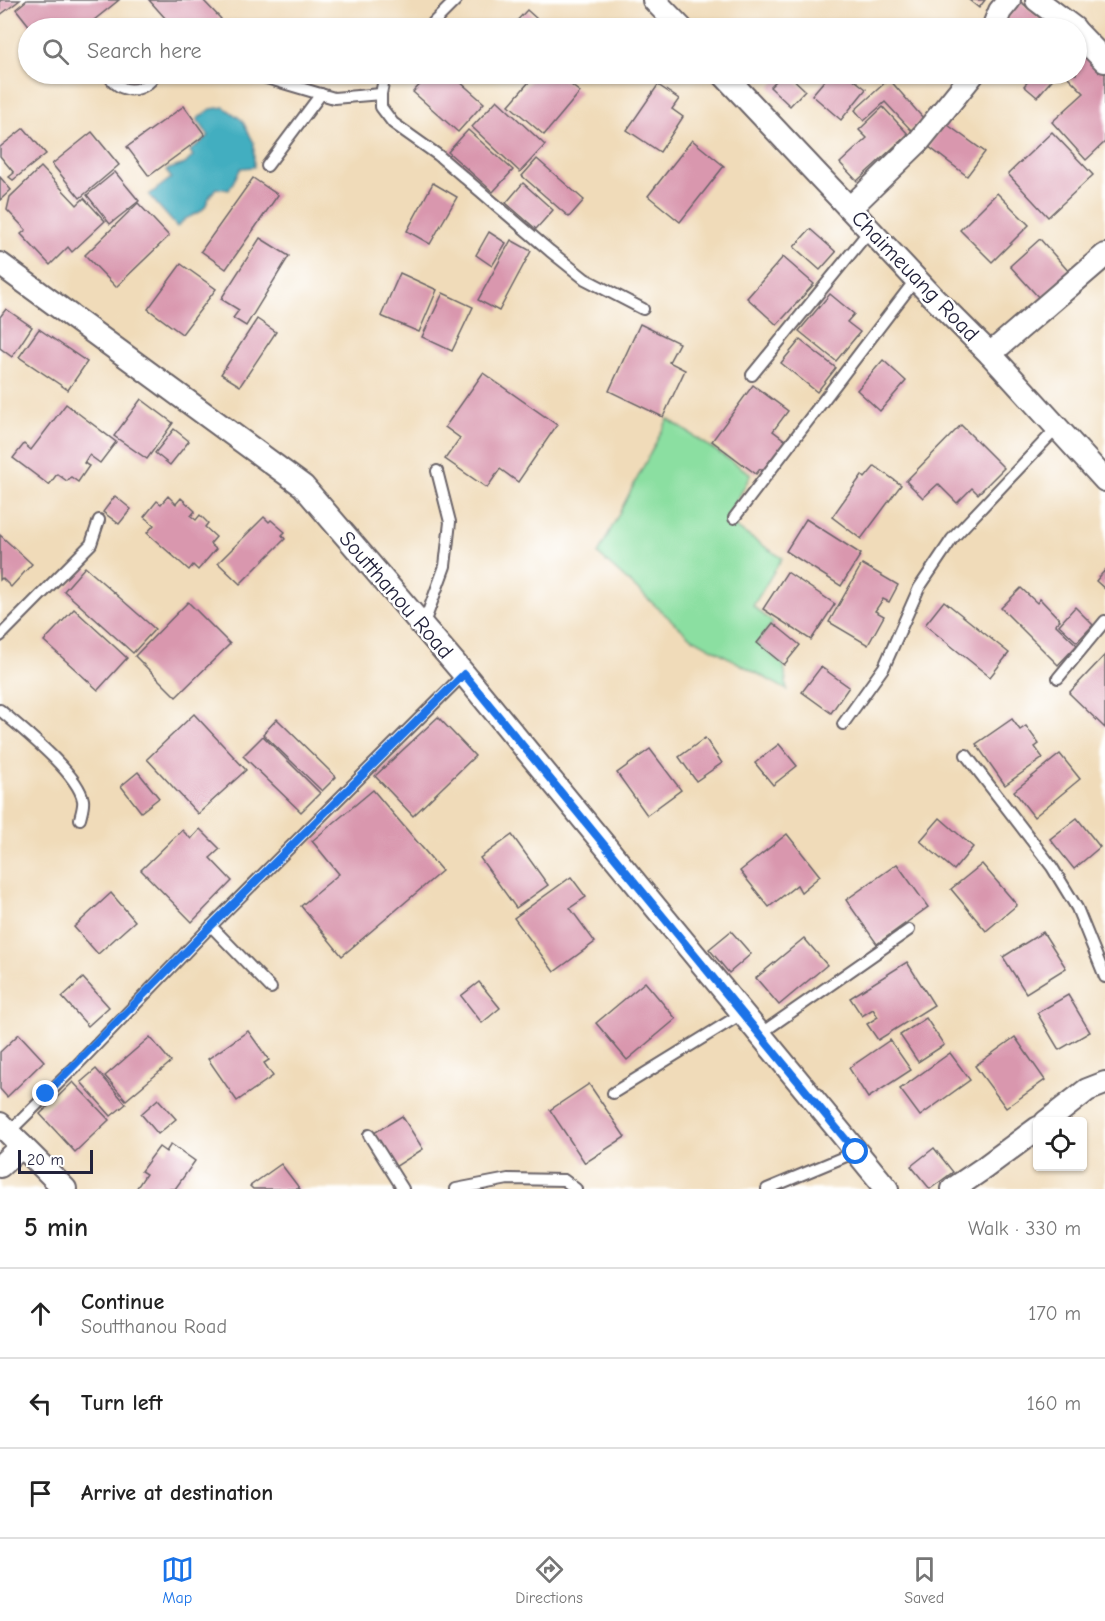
<!DOCTYPE html>
<meta charset="utf-8">
<style>
body{margin:0;font-family:"Comic Neue",sans-serif;background:#f2f2f2;color:#222}
.controls{position:absolute;right:18px;bottom:18px;display:grid;overflow:hidden;border-radius:6px;box-shadow:0 2px 4px #0004}
.controls button{width:54px;height:54px;display:grid;place-items:center;padding:0;border:0;border-bottom:2px solid #e0e0e0;background:#fff;color:#222;font:30px sans-serif}
.scale{position:absolute;left:18px;bottom:15px;width:75px;box-sizing:border-box;padding-left:6px;border:3px solid #22223b;border-top:0;font-size:16px;line-height:21px;white-space:nowrap;color:#22223b;-webkit-text-stroke:4px #fff;paint-order:stroke}
.stop{position:absolute;width:18px;height:18px;margin:-14px;border:4px solid #1a73e8;border-radius:50%;background:#fff}
.stop.end{background:#1a73e8;border-color:#fff;box-shadow:0 2px 6px #0008}
.list{margin:0;padding:0;list-style:none}
h2{display:flex;justify-content:space-between;align-items:center;height:78px;margin:0;padding:0 24px;font-size:26px}
h2 small{font-size:20px;font-weight:400;color:#767676}
.list li{display:grid;grid-template-columns:39px 1fr auto;gap:18px;align-items:center;box-sizing:border-box;height:90px;padding:0 24px;border-top:2px solid #e0e0e0}
.list b{display:block;font-size:22px;white-space:nowrap}
.list p{margin:0;font-size:20px;white-space:nowrap;color:#767676}
.list em{font-size:20px;font-style:normal;color:#767676}
.icon{flex:none;width:33px;height:33px;fill:none;stroke:currentColor;stroke-width:2;stroke-linecap:round;stroke-linejoin:round}
.map{position:relative;flex:none;width:1105px;height:1189px;overflow:hidden}
.search{position:absolute;background:#fff;box-shadow:0 2px 4px #0004;left:18px;right:18px;top:18px;height:66px;display:flex;align-items:center;gap:15px;box-sizing:border-box;padding:0 21px;border-radius:33px;color:#767676;font-size:22px}
.sheet{height:348px;background:#fff}
nav{display:flex;justify-content:space-around;align-items:center;box-sizing:border-box;height:84px;border-top:2px solid #e0e0e0;background:#fff;font-size:16px;color:#767676}
nav a{display:grid;justify-items:center;gap:3px}
nav .on{color:#1a73e8}
.map>svg:first-child{display:block}
.green{fill:#8bdfa1;stroke:#56806e;stroke-width:1.5}
.water{fill:#42aec0;stroke:#32687e;stroke-width:1.5}
.building{fill:#d997ae}
.lines{fill:none;stroke-linecap:round;stroke-linejoin:round}
.service-casing{stroke:#6a6367;stroke-width:14}
.minor-casing{stroke:#6a6367;stroke-width:26}
.service{stroke:#fff;stroke-width:10}
.minor{stroke:#fff;stroke-width:22}
.route{stroke:#1a73e8;stroke-width:8}
.labels{text-anchor:middle;dominant-baseline:central;stroke-width:5;stroke-linejoin:round;paint-order:stroke}
.street-label{font-size:22px;fill:#22223b;stroke:#fff}
</style>
<div class="map">
<svg width="1105" height="1189" viewBox="0 0 1105 1189">
<rect width="100%" height="100%" fill="#fff"/>
<filter id="ink" filterUnits="userSpaceOnUse"><feTurbulence type="fractalNoise" baseFrequency=".0167" numOctaves="2"/><feDisplacementMap in="SourceGraphic" scale="12" xChannelSelector="R" yChannelSelector="G"/><feConvolveMatrix kernelMatrix="1 2 1 2 8 2 1 2 1" color-interpolation-filters="sRGB"/></filter>
<filter id="wash" filterUnits="userSpaceOnUse"><feTurbulence type="fractalNoise" baseFrequency=".008" numOctaves="4" result="noise"/><feDisplacementMap in="SourceGraphic" scale="24" xChannelSelector="R" yChannelSelector="G"/><feGaussianBlur stdDeviation="1.35" result="paint"/><feColorMatrix in="noise" values="0 0 0 0 0 0 0 0 0 0 0 0 0 0 0 0 0 1.4 0 .05"/><feComposite in="paint" operator="in"/></filter>
<g filter="url(#wash)">
<rect width="100%" height="100%" fill="#f0dbb9"/>
<path class="green" d="M 668,419 L 751,474 L 726,521 L 782,558 L 753,606 L 773,623 L 757,643 L 784,665 L 787,690 L 689,636 L 598,554 Z"/>
<path class="water" d="M 224,107 L 242,120 L 254,143 L 254,167 L 241,168 L 229,190 L 216,188 L 210,196 L 205,207 L 200,212 L 185,219 L 177,227 L 149,195 L 171,178 L 166,170 L 185,164 L 193,156 L 190,151 L 209,136 L 197,119 L 211,109 Z"/>
<g id="blocks">
<g class="building">
<path d="M 0,0 L 20,0 L 0,15 Z"/>
<path d="M 27,0 L 119,0 L 84,28 L 31,28 L 16,9 Z"/>
<path d="M 149,0 L 203,0 L 221,19 L 210,28 L 174,28 Z"/>
<path d="M 969,0 L 985,0 L 979,8 Z"/>
<path d="M 1021,2 L 1052,28 L 1009,28 L 1003,23 Z"/>
<path d="M 527,10 L 547,28 L 510,28 Z"/>
<path d="M 1087,54 L 1105,74 L 1105,142 L 1086,160 L 1052,122 L 1084,93 L 1065,74 L 1076,74 L 1076,64 Z"/>
<path d="M 430,74 L 451,74 L 484,103 L 458,132 L 413,92 Z"/>
<path d="M 536,74 L 557,74 L 580,92 L 544,135 L 509,105 Z"/>
<path d="M 783,74 L 788,74 L 805,90 L 790,106 L 770,87 Z"/>
<path d="M 830,74 L 847,74 L 866,89 L 841,120 L 812,95 Z"/>
<path d="M 1030,74 L 1057,74 L 1037,97 L 1024,86 L 1033,76 Z"/>
<path d="M 889,79 L 923,118 L 911,130 L 885,102 L 864,121 L 855,110 Z"/>
<path d="M 658,85 L 679,99 L 672,109 L 683,117 L 660,152 L 627,130 Z"/>
<path d="M 497,100 L 545,145 L 520,172 L 472,127 Z"/>
<path d="M 184,106 L 205,135 L 149,176 L 127,147 Z"/>
<path d="M 883,107 L 908,134 L 857,181 L 840,163 L 867,138 L 859,130 Z"/>
<path d="M 945,123 L 985,152 L 967,176 L 928,146 Z"/>
<path d="M 24,128 L 46,154 L 13,180 L 9,177 L 14,173 L 0,156 L 0,147 Z"/>
<path d="M 468,130 L 513,170 L 493,192 L 448,152 Z"/>
<path d="M 92,132 L 119,165 L 80,198 L 52,164 Z"/>
<path d="M 1052,132 L 1093,175 L 1048,217 L 1008,174 Z"/>
<path d="M 692,140 L 724,166 L 680,222 L 648,196 Z"/>
<path d="M 537,159 L 584,200 L 569,217 L 522,176 Z"/>
<path d="M 41,167 L 77,205 L 84,198 L 105,221 L 72,252 L 68,247 L 50,265 L 21,234 L 26,230 L 7,210 L 10,197 Z"/>
<path d="M 115,172 L 139,201 L 110,224 L 87,195 Z"/>
<path d="M 0,177 L 11,190 L 0,200 Z"/>
<path d="M 253,178 L 278,195 L 226,269 L 201,251 Z"/>
<path d="M 433,183 L 457,197 L 430,244 L 407,231 Z"/>
<path d="M 523,183 L 553,210 L 536,229 L 506,203 Z"/>
<path d="M 997,193 L 1029,225 L 992,262 L 960,230 Z"/>
<path d="M 138,203 L 169,236 L 116,287 L 85,255 Z"/>
<path d="M 810,229 L 836,252 L 820,270 L 794,247 Z"/>
<path d="M 489,232 L 506,243 L 492,266 L 476,255 Z"/>
<path d="M 260,238 L 289,256 L 246,326 L 233,318 L 239,310 L 221,299 Z"/>
<path d="M 1040,239 L 1070,273 L 1040,299 L 1010,266 Z"/>
<path d="M 511,240 L 531,251 L 499,311 L 478,300 Z"/>
<path d="M 783,257 L 814,284 L 777,325 L 747,298 Z"/>
<path d="M 181,264 L 216,289 L 182,334 L 148,309 Z"/>
<path d="M 400,273 L 437,290 L 419,332 L 381,316 Z"/>
<path d="M 443,293 L 473,307 L 452,351 L 422,337 Z"/>
<path d="M 830,294 L 854,314 L 847,322 L 860,332 L 836,361 L 799,331 Z"/>
<path d="M 6,309 L 32,327 L 12,357 L 0,348 L 0,317 Z"/>
<path d="M 257,319 L 276,332 L 240,386 L 221,374 Z"/>
<path d="M 640,324 L 679,343 L 669,362 L 685,370 L 663,417 L 609,391 Z"/>
<path d="M 39,329 L 87,362 L 68,390 L 19,357 Z"/>
<path d="M 800,340 L 836,368 L 817,392 L 781,363 Z"/>
<path d="M 883,360 L 906,381 L 880,411 L 857,390 Z"/>
<path d="M 483,373 L 557,425 L 518,482 L 500,469 L 487,488 L 445,459 L 460,438 L 445,427 Z"/>
<path d="M 753,385 L 788,411 L 773,431 L 786,441 L 764,472 L 760,469 L 756,474 L 712,441 Z"/>
<path d="M 141,399 L 173,423 L 147,459 L 114,436 Z"/>
<path d="M 66,404 L 116,442 L 100,463 L 89,455 L 84,463 L 89,466 L 78,482 L 71,477 L 67,481 L 57,474 L 49,485 L 13,458 L 24,444 L 31,450 Z"/>
<path d="M 961,425 L 1004,468 L 978,494 L 972,488 L 957,503 L 938,484 L 923,498 L 906,481 Z"/>
<path d="M 174,429 L 189,441 L 170,465 L 155,453 Z"/>
<path d="M 875,466 L 901,485 L 861,539 L 832,517 L 862,475 L 865,478 Z"/>
<path d="M 115,496 L 131,509 L 119,524 L 103,512 Z"/>
<path d="M 168,496 L 176,504 L 181,498 L 195,511 L 191,516 L 196,520 L 200,515 L 208,523 L 205,527 L 216,537 L 210,544 L 216,549 L 198,570 L 193,565 L 189,570 L 147,533 L 154,525 L 144,517 L 157,501 L 161,504 Z"/>
<path d="M 264,517 L 269,522 L 271,520 L 285,532 L 282,535 L 285,539 L 240,584 L 218,563 Z"/>
<path d="M 806,519 L 861,554 L 841,586 L 786,551 Z"/>
<path d="M 0,535 L 32,564 L 11,587 L 2,578 L 0,580 Z"/>
<path d="M 862,564 L 898,585 L 889,602 L 883,599 L 875,611 L 884,616 L 868,645 L 829,622 Z"/>
<path d="M 85,567 L 155,629 L 133,653 L 64,591 Z"/>
<path d="M 1105,570 L 1105,589 L 1096,581 Z"/>
<path d="M 787,572 L 835,604 L 811,640 L 763,609 Z"/>
<path d="M 1021,588 L 1037,603 L 1040,599 L 1060,620 L 1055,624 L 1077,645 L 1058,665 L 1001,608 Z"/>
<path d="M 944,601 L 1009,653 L 990,677 L 925,625 Z"/>
<path d="M 188,602 L 230,644 L 176,697 L 135,656 Z"/>
<path d="M 1075,607 L 1093,625 L 1077,642 L 1059,625 Z"/>
<path d="M 74,609 L 127,658 L 98,690 L 44,641 Z"/>
<path d="M 773,623 L 800,645 L 784,665 L 757,643 Z"/>
<path d="M 1105,655 L 1105,728 L 1069,693 Z"/>
<path d="M 821,667 L 849,687 L 831,713 L 802,692 Z"/>
<path d="M 194,714 L 246,770 L 198,814 L 147,759 Z"/>
<path d="M 438,717 L 475,756 L 413,816 L 375,776 Z"/>
<path d="M 277,719 L 336,777 L 322,791 L 263,734 Z"/>
<path d="M 1012,719 L 1020,730 L 1026,726 L 1039,744 L 1035,747 L 1043,758 L 1005,785 L 976,744 Z"/>
<path d="M 263,736 L 320,793 L 301,812 L 243,756 Z"/>
<path d="M 705,738 L 722,763 L 696,781 L 679,757 Z"/>
<path d="M 779,744 L 797,766 L 773,785 L 755,763 Z"/>
<path d="M 650,749 L 681,790 L 647,815 L 617,773 Z"/>
<path d="M 1060,754 L 1080,779 L 1034,817 L 1014,791 Z"/>
<path d="M 138,772 L 159,798 L 141,812 L 121,786 Z"/>
<path d="M 373,790 L 442,871 L 342,956 L 301,906 L 339,874 L 312,841 Z"/>
<path d="M 940,818 L 973,847 L 954,870 L 920,841 Z"/>
<path d="M 1077,818 L 1100,847 L 1074,869 L 1050,839 Z"/>
<path d="M 200,829 L 220,849 L 210,858 L 232,881 L 192,922 L 141,870 L 182,830 L 191,839 Z"/>
<path d="M 787,834 L 820,876 L 801,892 L 797,885 L 769,907 L 740,871 Z"/>
<path d="M 512,835 L 548,885 L 516,908 L 480,858 Z"/>
<path d="M 897,864 L 928,907 L 877,944 L 846,900 Z"/>
<path d="M 982,864 L 1017,905 L 986,931 L 951,889 Z"/>
<path d="M 571,877 L 586,897 L 570,908 L 595,942 L 554,972 L 514,918 Z"/>
<path d="M 111,893 L 135,921 L 98,954 L 74,927 Z"/>
<path d="M 731,931 L 751,954 L 729,973 L 709,949 Z"/>
<path d="M 1043,932 L 1066,968 L 1026,993 L 1003,957 Z"/>
<path d="M 804,938 L 827,965 L 779,1005 L 756,978 Z"/>
<path d="M 907,962 L 934,1005 L 878,1040 L 867,1024 L 878,1017 L 873,1009 L 862,1016 L 850,998 Z"/>
<path d="M 83,978 L 109,1007 L 88,1026 L 62,997 Z"/>
<path d="M 479,982 L 500,1008 L 482,1023 L 461,996 Z"/>
<path d="M 645,982 L 676,1019 L 627,1060 L 596,1023 Z"/>
<path d="M 1068,995 L 1090,1032 L 1059,1050 L 1037,1013 Z"/>
<path d="M 926,1018 L 944,1045 L 918,1062 L 900,1035 Z"/>
<path d="M 248,1031 L 269,1060 L 264,1063 L 273,1076 L 237,1101 L 208,1059 Z"/>
<path d="M 19,1034 L 44,1061 L 7,1097 L 0,1089 L 0,1052 Z"/>
<path d="M 150,1037 L 171,1062 L 126,1100 L 105,1076 Z"/>
<path d="M 1015,1037 L 1045,1080 L 1006,1108 L 975,1066 Z"/>
<path d="M 890,1040 L 911,1070 L 868,1098 L 849,1068 Z"/>
<path d="M 950,1053 L 970,1080 L 920,1116 L 900,1089 Z"/>
<path d="M 96,1069 L 126,1104 L 111,1116 L 81,1082 Z"/>
<path d="M 73,1082 L 109,1120 L 75,1152 L 40,1114 Z"/>
<path d="M 589,1084 L 625,1137 L 585,1163 L 550,1110 Z"/>
<path d="M 158,1099 L 176,1119 L 158,1134 L 141,1114 Z"/>
<path d="M 402,1116 L 423,1149 L 395,1167 L 374,1133 Z"/>
<path d="M 171,1144 L 195,1161 L 175,1189 L 136,1189 L 146,1174 L 141,1171 L 159,1147 L 166,1152 Z"/>
<path d="M 934,1148 L 953,1172 L 930,1189 L 911,1166 Z"/>
<path d="M 281,1164 L 300,1189 L 253,1189 L 250,1186 Z"/>
</g>
</g>
</g>
<g filter="url(#ink)">
<use href="#blocks" fill-opacity="0" stroke="#6a6367" stroke-width="1.5"/>
<g class="lines">
<defs>
<g id="service">
<path d="M 428,28 L 456,0"/>
<path d="M 108,74 C 119,95 144,94 156,74"/>
<path d="M 253,74 L 334,98 L 381,94"/>
<path d="M 385,74 L 381,94 L 381,107 L 393,123 L 438,155 L 550,251 L 585,279 L 643,309"/>
<path d="M 267,166 L 321,94"/>
<path d="M 752,375 L 870,230"/>
<path d="M 734,518 L 916,279"/>
<path d="M 423,626 L 445,566 L 450,522 L 437,471"/>
<path d="M 0,636 L 91,544 L 99,520"/>
<path d="M 1058,678 L 1105,621"/>
<path d="M 0,710 C 22,729 78,773 83,800 C 84,806 81,814 80,819"/>
<path d="M 843,724 L 884,667 L 919,588 L 952,539 L 1057,428"/>
<path d="M 966,755 L 1052,867 L 1077,908 L 1105,977"/>
<path d="M 211,926 L 271,988"/>
<path d="M 760,1034 L 909,930"/>
<path d="M 613,1093 L 743,1013"/>
<path d="M 8,1133 L 76,1066 L 211,926 L 464,674"/>
<path d="M 369,1135 L 403,1189"/>
<path d="M 456,1189 L 508,1179 L 564,1180 L 576,1189"/>
<path d="M 767,1189 L 856,1152"/>
</g>
<g id="minor">
<path d="M 654,0 L 681,28"/>
<path d="M 1037,0 L 1074,28"/>
<path d="M 993,28 L 1000,11 L 1009,0"/>
<path d="M 1076,31 L 1105,61"/>
<path d="M 723,74 L 932,296 L 990,354 L 1105,480"/>
<path d="M 850,208 L 919,141 L 973,74"/>
<path d="M 0,264 L 303,486 L 464,674 L 887,1189"/>
<path d="M 990,354 L 1105,255"/>
<path d="M 1046,1122 L 1087,1090 L 1105,1083"/>
<path d="M 0,1124 L 65,1189"/>
<path d="M 0,1166 L 22,1146"/>
<path d="M 953,1189 L 984,1168 L 1038,1128"/>
</g>
</defs>
<use href="#service" class="service-casing"/>
<use href="#minor" class="minor-casing"/>
<use href="#service" class="service"/>
<use href="#minor" class="minor"/>
</g>
</g>
<g class="lines" filter="url(#ink)">
<path class="route" d="M 46,1094 L 211,926 L 464,674 L 856,1152"/>
</g>
<g class="labels">
<g class="street-label">
<text transform="translate(915 276) rotate(46)">Chaimeuang Road</text>
<text transform="translate(396 595) rotate(49)">Soutthanou Road</text>
</g>
</g>
</svg>
<div class="controls">
<button><svg class="icon" aria-label="locate" viewBox="0 0 24 24"><circle cx="12" cy="12" r="6"/><path d="M12 2v4M12 18v4M2 12h4M18 12h4"/></svg></button>
</div>
<div class="scale">20 m</div>
<div class="stop" style="left:856px;top:1152px"></div>
<div class="stop end" style="left:46px;top:1094px"></div>
<div class="search"><svg class="icon" aria-label="search" viewBox="0 0 24 24"><circle cx="10" cy="10" r="6"/><path d="M15 15l6 6"/></svg>Search here</div>
</div>
<section class="sheet">
<h2>5 min<small>Walk · 330 m</small></h2>
<ul class="list">
<li><svg class="icon" aria-label="ahead" viewBox="0 0 24 24"><path d="M12 20V5M6 11l6-6 6 6"/></svg><div><b>Continue</b><p>Soutthanou Road</p></div><em>170 m</em></li>
<li><svg class="icon" aria-label="left" viewBox="0 0 24 24"><path d="M17 20v-9H6M10 6l-5 5 5 5"/></svg><div><b>Turn left</b></div><em>160 m</em></li>
<li><svg class="icon" aria-label="arrive" viewBox="0 0 24 24"><path d="M6 21V4h12l-3 4 3 4H6"/></svg><div><b>Arrive at destination</b></div></li>
</ul>
</section>
<nav>
<a class="on"><svg class="icon" aria-label="map" viewBox="0 0 24 24"><path d="M3 6l6-2 6 2 6-2v14l-6 2-6-2-6 2zM9 4v14M15 6v14"/></svg>Map</a>
<a><svg class="icon" aria-label="directions" viewBox="0 0 24 24"><path d="M12 3l9 9-9 9-9-9zM9 14v-3h6M13 9l2 2-2 2"/></svg>Directions</a>
<a><svg class="icon" aria-label="saved" viewBox="0 0 24 24"><path d="M7 4h10v16l-5-4-5 4z"/></svg>Saved</a>
</nav>
